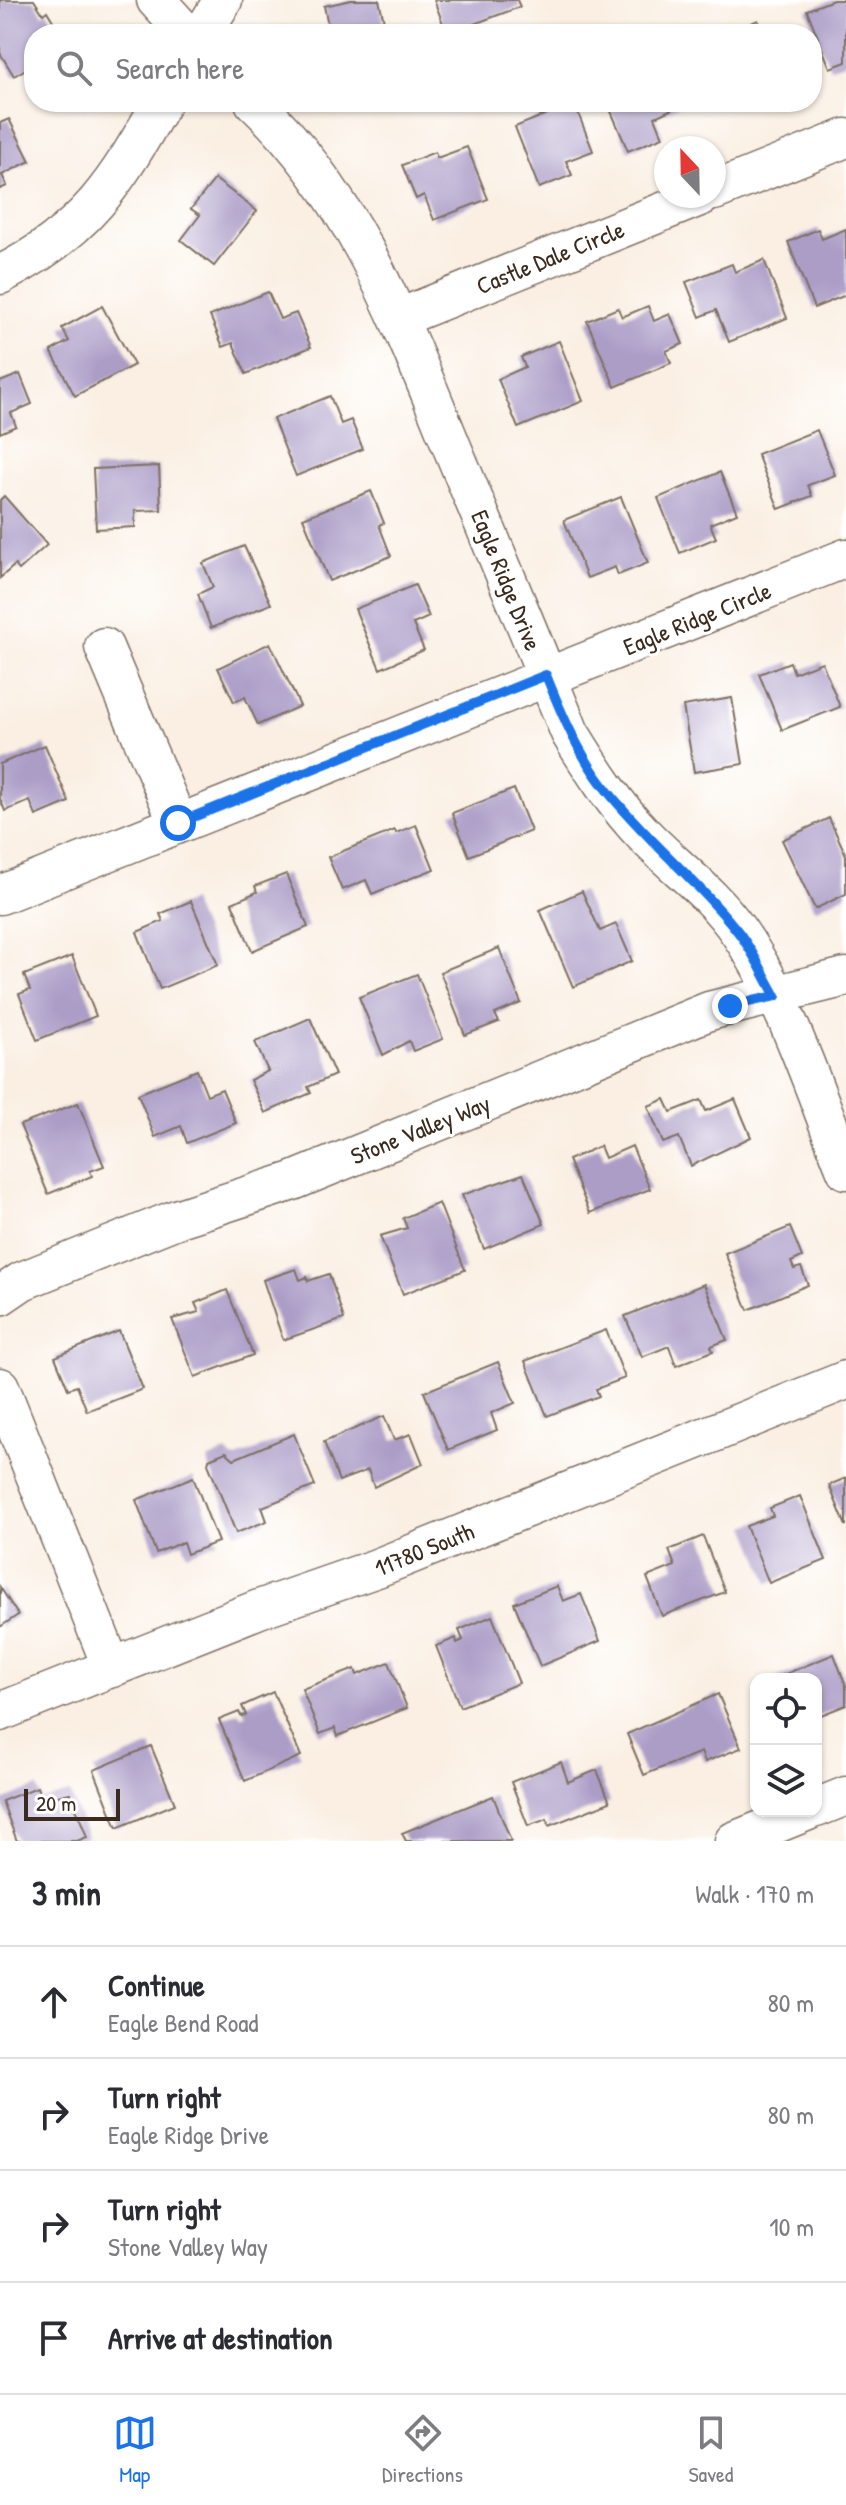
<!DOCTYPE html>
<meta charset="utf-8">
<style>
body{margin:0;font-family:"Patrick Hand",sans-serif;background:#f2f2f3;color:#2b2b33}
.controls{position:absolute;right:24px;bottom:24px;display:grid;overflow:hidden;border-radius:16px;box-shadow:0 2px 6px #0004}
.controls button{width:72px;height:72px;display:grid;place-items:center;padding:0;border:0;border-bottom:2px solid #e1e1e2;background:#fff;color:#2b2b33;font:40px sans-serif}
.compass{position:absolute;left:654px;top:136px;width:72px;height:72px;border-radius:50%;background:#fff;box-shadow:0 2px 6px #0004;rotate:338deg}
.scale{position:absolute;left:24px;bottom:20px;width:96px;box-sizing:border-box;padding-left:8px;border:4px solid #3b2a1e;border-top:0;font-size:22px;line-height:28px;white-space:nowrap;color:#3b2a1e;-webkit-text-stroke:6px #fff;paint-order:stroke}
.stop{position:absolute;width:24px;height:24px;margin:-18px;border:6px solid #1a73e8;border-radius:50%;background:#fff}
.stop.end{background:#1a73e8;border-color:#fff;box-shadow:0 2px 8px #0008}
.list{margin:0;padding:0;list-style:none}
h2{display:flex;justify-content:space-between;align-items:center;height:104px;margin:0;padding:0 32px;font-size:34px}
h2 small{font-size:26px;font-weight:400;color:#7c7c81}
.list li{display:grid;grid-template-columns:52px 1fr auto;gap:24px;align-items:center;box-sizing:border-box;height:112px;padding:0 32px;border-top:2px solid #e1e1e2}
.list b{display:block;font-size:30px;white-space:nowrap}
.list p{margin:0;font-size:26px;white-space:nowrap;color:#7c7c81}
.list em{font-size:26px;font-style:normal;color:#7c7c81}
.icon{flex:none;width:44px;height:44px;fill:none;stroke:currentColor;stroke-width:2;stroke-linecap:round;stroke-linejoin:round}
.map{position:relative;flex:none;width:846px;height:1841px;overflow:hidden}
.search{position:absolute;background:#fff;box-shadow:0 2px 6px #0004;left:24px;right:24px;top:24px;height:88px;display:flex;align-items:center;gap:20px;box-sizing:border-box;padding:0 28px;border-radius:32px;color:#7c7c81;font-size:30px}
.sheet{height:552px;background:#fff}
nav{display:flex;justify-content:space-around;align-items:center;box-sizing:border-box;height:112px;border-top:2px solid #e1e1e2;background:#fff;font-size:22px;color:#7c7c81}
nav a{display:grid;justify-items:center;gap:4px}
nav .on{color:#1a73e8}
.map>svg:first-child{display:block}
.building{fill:#ac9dc7}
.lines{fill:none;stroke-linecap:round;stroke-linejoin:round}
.minor-casing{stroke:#7e6f63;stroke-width:41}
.minor{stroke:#fff;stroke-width:38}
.route{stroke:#1a73e8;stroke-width:10}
.labels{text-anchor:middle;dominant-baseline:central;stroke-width:6;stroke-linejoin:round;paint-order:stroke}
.street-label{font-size:24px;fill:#3b2a1e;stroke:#fff}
</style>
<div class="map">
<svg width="846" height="1841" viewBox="0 0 846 1841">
<rect width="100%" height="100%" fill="#fff"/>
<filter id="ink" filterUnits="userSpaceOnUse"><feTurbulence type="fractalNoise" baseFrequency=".0125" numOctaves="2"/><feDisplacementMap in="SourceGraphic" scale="16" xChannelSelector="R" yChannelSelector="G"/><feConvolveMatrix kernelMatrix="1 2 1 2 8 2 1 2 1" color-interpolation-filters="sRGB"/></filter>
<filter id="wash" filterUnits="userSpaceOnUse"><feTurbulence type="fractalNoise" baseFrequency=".006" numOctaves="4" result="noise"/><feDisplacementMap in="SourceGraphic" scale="32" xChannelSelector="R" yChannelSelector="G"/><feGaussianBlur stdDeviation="1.8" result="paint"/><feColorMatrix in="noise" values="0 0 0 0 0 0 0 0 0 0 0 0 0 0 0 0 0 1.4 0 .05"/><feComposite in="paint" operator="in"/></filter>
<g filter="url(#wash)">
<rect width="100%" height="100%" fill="#faefe2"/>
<g id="blocks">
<g class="building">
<path d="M 0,0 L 34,0 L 43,14 L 47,11 L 61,34 L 34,34 L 34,64 L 14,76 L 0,53 Z"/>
<path d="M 351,0 L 379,0 L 387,34 L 330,34 L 324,6 Z"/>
<path d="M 434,0 L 517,0 L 520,7 L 447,34 Z"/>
<path d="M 833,0 L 846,0 L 846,62 L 830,68 L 807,10 Z"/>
<path d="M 758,20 L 764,34 L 725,34 Z"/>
<path d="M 607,102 L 677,102 L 679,106 L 655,117 L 663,137 L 628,151 Z"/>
<path d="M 574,103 L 593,151 L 566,161 L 572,175 L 539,188 L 515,127 Z"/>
<path d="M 9,119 L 30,161 L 2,175 L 7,186 L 0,189 L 0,123 Z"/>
<path d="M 467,147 L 488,199 L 434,220 L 424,195 L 416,199 L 402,165 L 435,152 L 437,158 Z"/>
<path d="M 215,179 L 257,211 L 214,266 L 181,240 L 200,215 L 191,209 Z"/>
<path d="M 818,229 L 822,239 L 846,229 L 846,295 L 814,308 L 788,242 Z"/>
<path d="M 764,260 L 787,318 L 729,342 L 716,310 L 700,317 L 686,282 L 732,264 L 735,272 Z"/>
<path d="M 268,292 L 280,319 L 296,313 L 311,347 L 246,374 L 233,343 L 223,347 L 210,316 Z"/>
<path d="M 102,306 L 134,365 L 75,396 L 51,351 L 69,341 L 62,328 Z"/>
<path d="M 648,306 L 654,321 L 670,314 L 683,344 L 666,351 L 671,363 L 615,387 L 587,321 L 618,308 L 622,317 Z"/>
<path d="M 559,341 L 583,401 L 518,428 L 498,379 L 525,367 L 521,357 Z"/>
<path d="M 20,374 L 32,404 L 11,413 L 16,426 L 0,433 L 0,382 Z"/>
<path d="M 330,396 L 341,424 L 351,420 L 363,449 L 296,476 L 273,419 Z"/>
<path d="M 817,430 L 835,475 L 808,485 L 812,496 L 779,509 L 757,454 Z"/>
<path d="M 159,466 L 161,510 L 135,511 L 135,527 L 96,529 L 93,469 Z"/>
<path d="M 720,472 L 737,513 L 710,524 L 716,538 L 680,553 L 658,498 Z"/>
<path d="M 371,491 L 384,523 L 379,525 L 391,556 L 329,581 L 303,518 Z"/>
<path d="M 4,496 L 47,545 L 19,570 L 15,565 L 0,578 L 0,500 Z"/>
<path d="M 621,497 L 648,563 L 618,575 L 615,567 L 587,578 L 564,520 Z"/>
<path d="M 244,546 L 271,604 L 211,628 L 198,594 L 213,587 L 203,563 Z"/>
<path d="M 415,585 L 429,617 L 413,624 L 424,650 L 380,669 L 355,609 Z"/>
<path d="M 270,643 L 300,706 L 258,725 L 245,697 L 234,702 L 218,668 Z"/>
<path d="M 790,662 L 794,673 L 822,662 L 840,707 L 782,730 L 759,674 Z"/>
<path d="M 732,698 L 743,764 L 694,772 L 683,706 Z"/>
<path d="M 45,745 L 69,802 L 36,816 L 30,801 L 5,811 L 0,799 L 0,764 Z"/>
<path d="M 514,789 L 531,831 L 469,856 L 452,813 Z"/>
<path d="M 829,818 L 846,855 L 846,894 L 815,909 L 782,840 Z"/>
<path d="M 416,825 L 434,869 L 372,894 L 366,880 L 342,890 L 328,857 L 395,830 L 396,833 Z"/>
<path d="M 286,874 L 308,927 L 252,951 L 232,903 L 257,892 L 255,886 Z"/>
<path d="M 582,891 L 600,931 L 616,924 L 632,961 L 573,987 L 540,910 Z"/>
<path d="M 191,901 L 218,965 L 160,989 L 137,932 L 163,921 L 160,914 Z"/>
<path d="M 499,948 L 521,1003 L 495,1014 L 499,1022 L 465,1035 L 440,972 Z"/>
<path d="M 72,956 L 96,1016 L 37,1040 L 19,994 L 30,990 L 24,975 Z"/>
<path d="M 417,974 L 443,1039 L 413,1051 L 409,1041 L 383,1055 L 359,997 Z"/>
<path d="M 310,1018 L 335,1075 L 308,1087 L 311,1093 L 265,1113 L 250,1080 L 268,1071 L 255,1042 Z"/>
<path d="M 197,1070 L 207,1095 L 222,1089 L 236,1123 L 187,1143 L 181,1126 L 155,1137 L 138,1094 Z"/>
<path d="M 665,1099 L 671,1112 L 701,1100 L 706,1111 L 735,1099 L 751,1137 L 691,1166 L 679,1137 L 663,1143 L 648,1106 Z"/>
<path d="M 78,1103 L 104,1166 L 90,1171 L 92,1176 L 48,1194 L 20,1125 Z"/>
<path d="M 600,1146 L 605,1158 L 632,1146 L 650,1189 L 590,1213 L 568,1160 Z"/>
<path d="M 523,1174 L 544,1224 L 484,1249 L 462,1195 Z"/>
<path d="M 439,1203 L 465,1270 L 403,1294 L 380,1236 L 407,1228 L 403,1218 Z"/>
<path d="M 790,1227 L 802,1257 L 791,1262 L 794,1269 L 801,1267 L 808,1285 L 748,1310 L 725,1253 Z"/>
<path d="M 296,1269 L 300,1280 L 307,1277 L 308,1281 L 329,1274 L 344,1319 L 283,1340 L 263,1280 Z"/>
<path d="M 704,1284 L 727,1340 L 711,1346 L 713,1351 L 676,1366 L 669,1346 L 642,1357 L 625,1316 Z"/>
<path d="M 227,1290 L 253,1355 L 195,1377 L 172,1319 L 199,1312 L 195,1303 Z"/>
<path d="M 606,1330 L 625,1378 L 596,1389 L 599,1396 L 547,1416 L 525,1361 Z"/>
<path d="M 119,1331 L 143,1389 L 87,1411 L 77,1386 L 68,1389 L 55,1357 Z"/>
<path d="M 498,1362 L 515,1403 L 491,1413 L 497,1430 L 448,1450 L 424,1392 Z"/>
<path d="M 384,1416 L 394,1440 L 411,1434 L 423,1464 L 374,1487 L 368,1470 L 339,1481 L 324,1442 Z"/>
<path d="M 294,1434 L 315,1486 L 262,1507 L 267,1521 L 236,1533 L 208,1464 L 209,1459 L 226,1452 L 234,1459 Z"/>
<path d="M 193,1477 L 218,1542 L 187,1554 L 183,1542 L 156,1553 L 136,1500 Z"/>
<path d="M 846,1478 L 846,1526 L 829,1485 Z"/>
<path d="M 800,1496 L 826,1560 L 769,1583 L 746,1526 L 773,1516 L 770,1508 Z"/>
<path d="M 703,1536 L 725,1592 L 662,1616 L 647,1577 L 675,1566 L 669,1550 Z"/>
<path d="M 557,1586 L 563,1601 L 581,1594 L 600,1641 L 540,1666 L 514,1603 Z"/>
<path d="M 0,1587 L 18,1615 L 0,1627 Z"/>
<path d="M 492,1616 L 519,1683 L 460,1707 L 436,1646 L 456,1638 L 457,1643 L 463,1640 L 459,1630 Z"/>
<path d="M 834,1654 L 846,1686 L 846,1705 L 816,1717 L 816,1679 L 773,1679 Z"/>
<path d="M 389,1662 L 407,1708 L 338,1736 L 335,1728 L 320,1734 L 302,1689 L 355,1669 L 357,1675 Z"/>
<path d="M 273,1692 L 301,1756 L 245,1781 L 219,1720 L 239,1712 L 241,1716 L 246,1715 L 242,1706 Z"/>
<path d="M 718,1694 L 741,1748 L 705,1762 L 701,1752 L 644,1775 L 627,1734 Z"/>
<path d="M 151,1746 L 175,1804 L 117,1828 L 94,1770 Z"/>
<path d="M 561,1762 L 568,1782 L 597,1770 L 610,1802 L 549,1826 L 547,1819 L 528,1826 L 511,1782 Z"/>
<path d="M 37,1787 L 42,1800 L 70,1793 L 87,1837 L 77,1841 L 17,1841 L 2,1801 Z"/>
<path d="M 493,1796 L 511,1841 L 406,1841 L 402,1833 Z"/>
</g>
</g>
</g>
<g filter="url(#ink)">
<use href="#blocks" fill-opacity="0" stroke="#7e6f63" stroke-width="2"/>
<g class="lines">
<defs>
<g id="minor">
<path d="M 156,0 L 187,34"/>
<path d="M 202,34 L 223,0"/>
<path d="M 254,102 C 357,200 401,323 454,452 C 493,546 532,639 570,733 C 592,769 615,805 645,836 C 676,868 713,894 739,932 C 788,1003 814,1091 846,1170"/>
<path d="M 714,191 L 846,138"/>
<path d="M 0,275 C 88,230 115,184 162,102"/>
<path d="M 399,318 L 702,196"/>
<path d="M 104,647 L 178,823"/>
<path d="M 0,895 L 846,558"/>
<path d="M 0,1296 L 22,1281 L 179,1218 L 293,1181 L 709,1011 L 846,977"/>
<path d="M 0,1387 L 112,1668"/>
<path d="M 0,1712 L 259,1609 L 377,1568 L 846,1380"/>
<path d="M 816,1808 L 846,1796"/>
<path d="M 734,1841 L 808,1811"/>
</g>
</defs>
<use href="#minor" class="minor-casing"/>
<use href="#minor" class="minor"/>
</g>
</g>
<g class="lines" filter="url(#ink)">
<path class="route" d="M 178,823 L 546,675 C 562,715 579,755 606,789 C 645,839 695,878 735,928 C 752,948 763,974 776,996 L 730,1006"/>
</g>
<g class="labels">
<g class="street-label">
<text transform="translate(550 257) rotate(-22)">Castle Dale Circle</text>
<text transform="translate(507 580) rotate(68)">Eagle Ridge Drive</text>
<text transform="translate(697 618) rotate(-22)">Eagle Ridge Circle</text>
<text transform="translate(420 1129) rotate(-22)">Stone Valley Way</text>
<text transform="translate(424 1549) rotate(-22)">11780 South</text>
</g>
</g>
</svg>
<div class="controls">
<button><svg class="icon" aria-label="locate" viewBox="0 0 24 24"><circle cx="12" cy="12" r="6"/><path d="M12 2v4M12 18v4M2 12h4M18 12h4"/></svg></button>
<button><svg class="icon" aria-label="layers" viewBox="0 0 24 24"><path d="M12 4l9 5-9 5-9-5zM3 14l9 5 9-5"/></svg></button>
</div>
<svg class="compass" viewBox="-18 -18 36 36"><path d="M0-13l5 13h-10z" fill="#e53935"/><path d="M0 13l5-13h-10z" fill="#7c7c81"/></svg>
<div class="scale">20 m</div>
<div class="stop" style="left:178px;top:823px"></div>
<div class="stop end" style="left:730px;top:1006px"></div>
<div class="search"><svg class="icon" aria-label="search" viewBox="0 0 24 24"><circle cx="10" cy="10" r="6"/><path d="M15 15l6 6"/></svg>Search here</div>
</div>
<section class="sheet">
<h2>3 min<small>Walk · 170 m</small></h2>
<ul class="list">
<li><svg class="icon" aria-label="ahead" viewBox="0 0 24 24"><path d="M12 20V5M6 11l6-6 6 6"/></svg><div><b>Continue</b><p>Eagle Bend Road</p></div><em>80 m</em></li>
<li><svg class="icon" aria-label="right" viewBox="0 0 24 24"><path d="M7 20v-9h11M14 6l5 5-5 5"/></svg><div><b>Turn right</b><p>Eagle Ridge Drive</p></div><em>80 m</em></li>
<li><svg class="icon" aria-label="right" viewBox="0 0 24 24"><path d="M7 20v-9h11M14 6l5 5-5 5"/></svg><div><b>Turn right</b><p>Stone Valley Way</p></div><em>10 m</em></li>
<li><svg class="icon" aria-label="arrive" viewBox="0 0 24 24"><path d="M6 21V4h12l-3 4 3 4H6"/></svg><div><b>Arrive at destination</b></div></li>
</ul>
</section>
<nav>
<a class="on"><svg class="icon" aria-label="map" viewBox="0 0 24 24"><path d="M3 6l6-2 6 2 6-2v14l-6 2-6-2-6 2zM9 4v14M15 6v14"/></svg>Map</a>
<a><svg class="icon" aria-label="directions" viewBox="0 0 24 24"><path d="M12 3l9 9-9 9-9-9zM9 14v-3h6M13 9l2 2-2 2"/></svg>Directions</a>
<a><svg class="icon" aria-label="saved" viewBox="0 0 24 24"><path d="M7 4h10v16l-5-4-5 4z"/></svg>Saved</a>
</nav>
